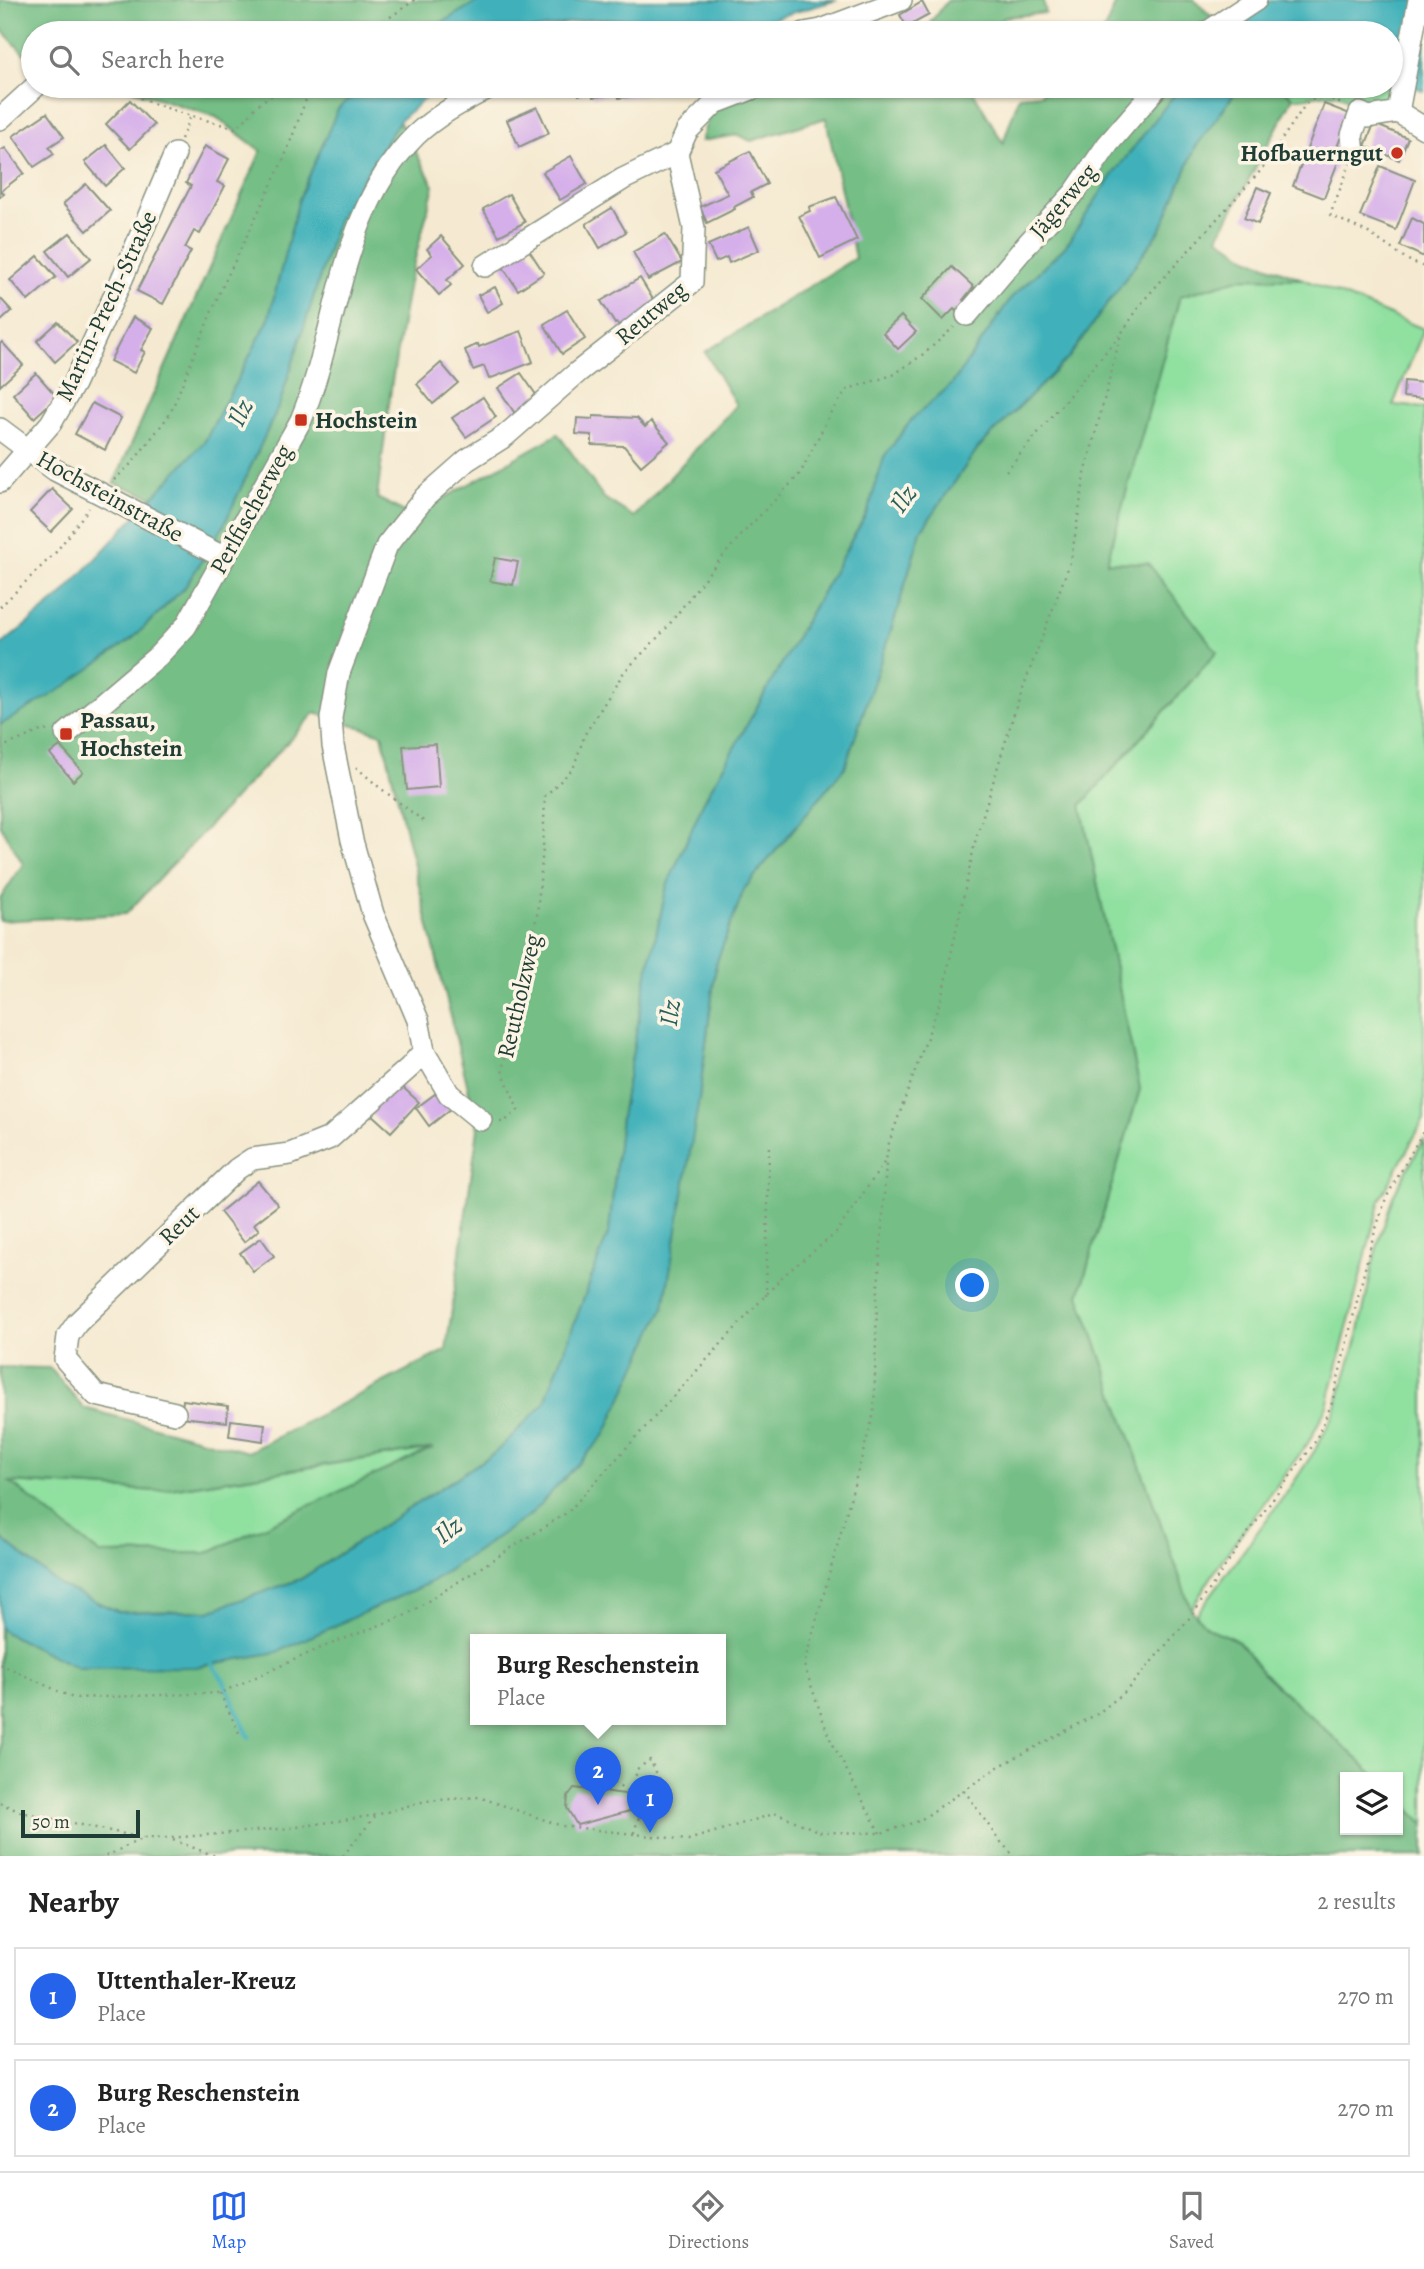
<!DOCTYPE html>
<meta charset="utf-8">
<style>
body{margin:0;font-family:Alegreya,serif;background:#f6f6f6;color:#222}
.controls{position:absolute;right:21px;bottom:21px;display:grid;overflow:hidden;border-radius:0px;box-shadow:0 2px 5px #0004}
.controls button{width:63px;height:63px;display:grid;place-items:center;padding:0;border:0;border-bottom:2px solid #e0e0e0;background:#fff;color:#222;font:35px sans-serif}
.scale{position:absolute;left:21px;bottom:18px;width:119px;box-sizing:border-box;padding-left:7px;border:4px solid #1f3d34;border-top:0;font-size:19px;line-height:24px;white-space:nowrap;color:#1f3d34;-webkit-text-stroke:5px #fcf5e5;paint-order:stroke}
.you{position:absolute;left:973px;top:1286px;width:24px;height:24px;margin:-18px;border:5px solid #fff;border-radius:50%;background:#1a73e8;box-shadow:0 0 0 10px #1a73e833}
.badge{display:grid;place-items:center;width:46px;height:46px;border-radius:50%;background:#2563eb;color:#fff;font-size:23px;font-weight:700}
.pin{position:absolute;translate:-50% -58px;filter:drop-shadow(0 2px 4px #0008)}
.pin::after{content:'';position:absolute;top:37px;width:24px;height:21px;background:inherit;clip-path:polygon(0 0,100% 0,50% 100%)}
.popup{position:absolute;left:470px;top:1634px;width:256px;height:91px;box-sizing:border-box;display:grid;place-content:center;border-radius:0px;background:#fff;filter:drop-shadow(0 2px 5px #0005);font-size:23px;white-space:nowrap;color:#767676}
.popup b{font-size:26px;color:#222}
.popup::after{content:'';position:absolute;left:50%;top:100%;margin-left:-14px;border:14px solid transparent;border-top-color:#fff}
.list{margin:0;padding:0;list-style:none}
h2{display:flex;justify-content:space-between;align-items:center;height:91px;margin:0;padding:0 28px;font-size:30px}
h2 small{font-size:23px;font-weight:400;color:#767676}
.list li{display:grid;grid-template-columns:46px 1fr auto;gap:21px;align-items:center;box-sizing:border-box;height:98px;margin:0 14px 14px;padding:0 14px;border:2px solid #e0e0e0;border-radius:0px}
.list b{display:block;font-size:26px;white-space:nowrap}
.list p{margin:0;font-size:23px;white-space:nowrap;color:#767676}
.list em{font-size:23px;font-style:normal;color:#767676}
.icon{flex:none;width:38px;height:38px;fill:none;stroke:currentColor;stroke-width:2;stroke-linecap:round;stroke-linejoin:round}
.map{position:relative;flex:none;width:1424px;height:1856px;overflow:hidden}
.search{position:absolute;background:#fff;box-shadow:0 2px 5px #0004;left:21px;right:21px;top:21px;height:77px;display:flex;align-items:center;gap:18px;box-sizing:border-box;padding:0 24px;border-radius:38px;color:#767676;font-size:26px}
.sheet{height:315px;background:#fff}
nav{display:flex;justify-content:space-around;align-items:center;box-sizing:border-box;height:98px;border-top:2px solid #e0e0e0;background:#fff;font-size:19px;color:#767676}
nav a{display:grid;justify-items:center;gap:4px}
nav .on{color:#2563eb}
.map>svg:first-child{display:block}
.green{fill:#90e0a0;stroke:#588e6a;stroke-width:2}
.forest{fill:#74be86;stroke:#4a7e5d;stroke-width:2;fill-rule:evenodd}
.water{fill:#41b1ba;stroke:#307777;stroke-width:2}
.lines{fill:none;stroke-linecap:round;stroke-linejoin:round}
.stream{stroke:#41b1ba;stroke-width:4.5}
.building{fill:#d5afea}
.minor-casing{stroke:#8a9482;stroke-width:24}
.path{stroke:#8a9482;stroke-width:2.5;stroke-dasharray:2 5;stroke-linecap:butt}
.minor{stroke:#fff;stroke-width:21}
.poi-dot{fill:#c8321e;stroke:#fcf5e5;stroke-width:2.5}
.labels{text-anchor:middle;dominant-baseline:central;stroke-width:7;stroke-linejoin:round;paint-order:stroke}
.poi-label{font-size:24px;font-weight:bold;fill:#1f3d34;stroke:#fcf5e5;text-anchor:start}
.street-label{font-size:24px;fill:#1f3d34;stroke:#fcf5e5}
.water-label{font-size:26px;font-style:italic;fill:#29605c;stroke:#fcf5e5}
</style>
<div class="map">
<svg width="1424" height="1856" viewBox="0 0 1424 1856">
<rect width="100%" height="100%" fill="#fcf5e5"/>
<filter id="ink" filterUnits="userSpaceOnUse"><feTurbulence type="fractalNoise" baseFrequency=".0143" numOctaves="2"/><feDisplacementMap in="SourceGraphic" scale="14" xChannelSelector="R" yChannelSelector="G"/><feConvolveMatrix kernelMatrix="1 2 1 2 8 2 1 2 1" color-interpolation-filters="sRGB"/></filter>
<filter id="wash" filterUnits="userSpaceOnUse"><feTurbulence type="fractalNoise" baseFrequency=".00686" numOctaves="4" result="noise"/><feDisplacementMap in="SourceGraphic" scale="28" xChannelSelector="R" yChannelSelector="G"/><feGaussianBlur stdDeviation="1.57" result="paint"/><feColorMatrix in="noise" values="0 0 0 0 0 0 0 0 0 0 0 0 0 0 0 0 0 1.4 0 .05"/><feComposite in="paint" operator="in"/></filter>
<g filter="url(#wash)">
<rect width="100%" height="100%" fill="#f5ead1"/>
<g class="green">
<path d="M 1391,77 L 1398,80 C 1395,90 1394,103 1382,107 C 1365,112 1353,98 1336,94 C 1323,92 1299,101 1292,97 C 1288,95 1284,89 1281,86 L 1391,86 Z"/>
<path d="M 1242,278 L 1303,279 L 1424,329 L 1393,405 L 1424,408 L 1424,1119 L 1380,1200 L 1327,1406 L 1308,1443 L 1224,1557 L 1191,1609 L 1079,1295 L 1140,1089 L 1081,805 L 1217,652 L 1107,562 L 1180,296 Z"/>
<path d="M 1424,1139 L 1424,1824 L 1398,1798 L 1398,1777 L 1377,1777 L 1263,1673 L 1238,1641 L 1206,1627 L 1196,1615 L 1290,1488 L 1315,1450 L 1333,1416 L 1358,1336 L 1375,1254 L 1393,1196 Z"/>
<path d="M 437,1448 L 207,1553 L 100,1554 L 9,1482 L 157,1491 Z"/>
</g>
<g class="forest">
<path d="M 0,0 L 480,0 L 424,33 L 33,33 L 33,57 L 24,54 L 0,28 Z"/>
<path d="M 948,0 L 1043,0 L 1046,13 L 1005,17 L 990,33 L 888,33 L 925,29 Z"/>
<path d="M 1119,0 L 1194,0 L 1229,33 L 1103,33 L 1115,5 Z"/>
<path d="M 120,86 L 363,86 L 338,109 L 299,199 L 268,321 L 205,441 L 153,497 L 114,483 L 261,151 L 216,117 Z"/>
<path d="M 772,86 L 970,86 L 1003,143 L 1019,96 L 1042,94 L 1043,86 L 1181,86 L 1111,177 L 1065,247 L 1012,297 L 952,384 L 912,419 L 884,457 L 868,511 L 704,801 L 667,886 L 646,979 L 621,1117 L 609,1231 L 544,1404 L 496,1452 L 301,1579 L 209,1611 L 119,1612 L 59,1585 L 0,1537 L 0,1367 L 50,1368 L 84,1408 L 248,1452 L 446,1350 L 478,1129 L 382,734 L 315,713 L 126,914 L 0,921 L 0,899 L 23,864 L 0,825 L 0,725 L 63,687 L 133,638 L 185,587 L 223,527 L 280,403 L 338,219 L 399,121 L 434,186 L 409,282 L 392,381 L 377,498 L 412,516 L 558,434 L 604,498 L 634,517 L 736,405 L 705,352 L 855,258 L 826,118 L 751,141 L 738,135 L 701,141 L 710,112 ZM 433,1448 L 207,1553 L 100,1554 L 10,1482 L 157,1491 Z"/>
<path d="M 1240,86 L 1281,86 L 1293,98 L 1218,237 L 1248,258 L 1303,279 L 1242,278 L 1180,296 L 1107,562 L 1148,563 L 1217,652 L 1081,805 L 1140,1089 L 1079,1295 L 1191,1609 L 1206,1627 L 1238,1641 L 1263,1673 L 1377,1777 L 1345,1777 L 1345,1830 L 1398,1830 L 1398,1798 L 1424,1824 L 1424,1856 L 0,1856 L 0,1628 L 6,1633 L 78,1668 L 530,1515 L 699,1099 L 716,964 L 744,889 L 845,767 L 894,621 L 921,531 L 978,448 L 1069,357 L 1161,229 L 1195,148 ZM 476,1639 L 720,1639 L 720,1719 L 476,1719 Z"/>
</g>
<g class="water">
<path d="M 480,0 L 837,0 L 768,20 L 590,19 L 518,33 L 424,33 Z"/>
<path d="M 1270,0 L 1424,0 L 1424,91 L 1391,77 L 1391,33 L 1230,33 L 1255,8 Z"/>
<path d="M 363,86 L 439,86 L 399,121 L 338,219 L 280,403 L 223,527 L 185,587 L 133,638 L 63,688 L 0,725 L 0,646 L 60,597 L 205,441 L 268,321 L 299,199 L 338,109 Z"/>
<path d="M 1181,86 L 1240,86 L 1195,148 L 1161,229 L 1069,357 L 978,448 L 921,531 L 894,621 L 845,767 L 744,889 L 716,964 L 699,1099 L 664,1307 L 604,1436 L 530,1515 L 429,1583 L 277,1652 L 196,1667 L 78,1668 L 6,1633 L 0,1628 L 0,1537 L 59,1585 L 119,1612 L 209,1611 L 301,1579 L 496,1452 L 544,1404 L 609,1231 L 621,1117 L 646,979 L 667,886 L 704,801 L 868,511 L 884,457 L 912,419 L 952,384 L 1012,297 L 1065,247 L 1111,177 Z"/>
</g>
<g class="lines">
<path class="stream" d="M 210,1660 L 224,1681 L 249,1737"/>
</g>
<g id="blocks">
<g class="building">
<path d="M 922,2 L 929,15 L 907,27 L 900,15 Z"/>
<path d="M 575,86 L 643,86 L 644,95 L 619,98 L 618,94 L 593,97 L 592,90 L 579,95 Z"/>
<path d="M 130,100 L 154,125 L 130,149 L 106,124 Z"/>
<path d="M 1324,104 L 1350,114 L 1337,147 L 1343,149 L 1324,198 L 1293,186 Z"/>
<path d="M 537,107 L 549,133 L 519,147 L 507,120 Z"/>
<path d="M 47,113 L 64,137 L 49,147 L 54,154 L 34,167 L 13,136 Z"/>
<path d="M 1374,124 L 1408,138 L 1399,160 L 1365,146 Z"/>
<path d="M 106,145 L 125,168 L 105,186 L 85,162 Z"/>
<path d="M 205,146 L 229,159 L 217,182 L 225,186 L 200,234 L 194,231 L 185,248 L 191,251 L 163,304 L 137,291 L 191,186 L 186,183 Z"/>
<path d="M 5,148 L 24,173 L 1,191 L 4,194 L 0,197 L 0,151 Z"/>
<path d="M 750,151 L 767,184 L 751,192 L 753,197 L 734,207 L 735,209 L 707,223 L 700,207 L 728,194 L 714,169 Z"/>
<path d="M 571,156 L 587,184 L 560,200 L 543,172 Z"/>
<path d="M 1380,166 L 1415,180 L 1396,230 L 1360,216 Z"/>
<path d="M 86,184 L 110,211 L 87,231 L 63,204 Z"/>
<path d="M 1257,187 L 1271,193 L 1258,224 L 1244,218 Z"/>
<path d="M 509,194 L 525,222 L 499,236 L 483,209 Z"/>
<path d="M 836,197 L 857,240 L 820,258 L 799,216 L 810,211 L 809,207 Z"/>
<path d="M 612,208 L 626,232 L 600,248 L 586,224 Z"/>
<path d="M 1412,218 L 1424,224 L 1424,257 L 1400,246 Z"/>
<path d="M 749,227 L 759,250 L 729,263 L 727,257 L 716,262 L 708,245 Z"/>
<path d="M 70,233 L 91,258 L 68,277 L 47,251 Z"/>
<path d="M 665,234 L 682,262 L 648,280 L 633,252 Z"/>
<path d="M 441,236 L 465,264 L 447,280 L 451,285 L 439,295 L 416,269 L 432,255 L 427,249 Z"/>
<path d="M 527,247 L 544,273 L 518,290 L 501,264 Z"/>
<path d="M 38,256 L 56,277 L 28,301 L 10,280 Z"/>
<path d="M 952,267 L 974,287 L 963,300 L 967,304 L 958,313 L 954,309 L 943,320 L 922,299 Z"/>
<path d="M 640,278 L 657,306 L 622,331 L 617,323 L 615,324 L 601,301 Z"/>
<path d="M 495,287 L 503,303 L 487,312 L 478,295 Z"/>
<path d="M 0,298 L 12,311 L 0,322 Z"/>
<path d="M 567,310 L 585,339 L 562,354 L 544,324 Z"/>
<path d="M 901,316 L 916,332 L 898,349 L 883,333 Z"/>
<path d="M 133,317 L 153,328 L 141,350 L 145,352 L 134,373 L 110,361 Z"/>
<path d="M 58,322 L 77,342 L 55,362 L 37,341 Z"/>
<path d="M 521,331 L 533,362 L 489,379 L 484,366 L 473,370 L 465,350 L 478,344 L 479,347 Z"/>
<path d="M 2,342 L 23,365 L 0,386 L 0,344 Z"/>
<path d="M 441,363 L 458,383 L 433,404 L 417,384 Z"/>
<path d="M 36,373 L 57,397 L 34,418 L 13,394 Z"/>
<path d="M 521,373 L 539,399 L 516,415 L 498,388 Z"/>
<path d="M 1404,381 L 1424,383 L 1424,399 L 1403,397 Z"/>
<path d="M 483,397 L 496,417 L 466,437 L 452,418 Z"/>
<path d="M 92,403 L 121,418 L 105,450 L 75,434 Z"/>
<path d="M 593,416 L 637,418 L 645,427 L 651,421 L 669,442 L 641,466 L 624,446 L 592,445 L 592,435 L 576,434 L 577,418 L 593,419 Z"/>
<path d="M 52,489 L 73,509 L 51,532 L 30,512 Z"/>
<path d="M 495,558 L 518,562 L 513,585 L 490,581 Z"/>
<path d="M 436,744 L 439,787 L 407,790 L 403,746 Z"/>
<path d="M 60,746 L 83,772 L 73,781 L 50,754 Z"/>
<path d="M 398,1083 L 419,1102 L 391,1132 L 370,1113 Z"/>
<path d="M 439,1091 L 452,1108 L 429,1126 L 416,1108 Z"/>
<path d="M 258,1181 L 278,1205 L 254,1224 L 259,1230 L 244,1242 L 220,1212 Z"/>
<path d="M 261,1238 L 274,1256 L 253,1271 L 240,1253 Z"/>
<path d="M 183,1400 L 228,1406 L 227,1422 L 181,1417 Z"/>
<path d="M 231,1420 L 265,1424 L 263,1441 L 229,1436 Z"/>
<path d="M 574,1788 L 625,1794 L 630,1811 L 577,1825 L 567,1808 L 568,1796 Z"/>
</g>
</g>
</g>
<g filter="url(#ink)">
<use href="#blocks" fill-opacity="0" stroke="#8a9482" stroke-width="2"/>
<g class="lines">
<defs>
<g id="minor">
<path d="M 804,33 L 821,30 L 901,0"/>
<path d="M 1206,33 L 1256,0"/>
<path d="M 1398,112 L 1419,0"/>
<path d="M 0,119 L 36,86"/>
<path d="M 1354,153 L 1352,135 L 1360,113 L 1368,117 L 1398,112 L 1424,128"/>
<path d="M 485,266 L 623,179 L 677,153"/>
<path d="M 967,315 L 1029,242 L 1075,192 L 1108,144 L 1158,86"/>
<path d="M 0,429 L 55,470 L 223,557"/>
<path d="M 0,482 L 51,423 L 74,384 L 122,279 L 175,154"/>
<path d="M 66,734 L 158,656 L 186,626 L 301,420 C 340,326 339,211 416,135 C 438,114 466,100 492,86"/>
<path d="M 481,1120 L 449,1094 L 424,1051 L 418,1020 L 373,914 L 352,840 L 333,746 L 331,718 L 339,673 L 387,545 L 425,497 L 467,460 L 505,436 L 578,372 L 692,282 L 694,228 L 677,153 L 687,131 L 715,103 L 759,86"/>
<path d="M 175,1413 L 96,1395 L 65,1359 L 68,1336 L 77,1323 L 237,1169 L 252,1159 L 290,1154 L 330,1138 L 410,1067 L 424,1051"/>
</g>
</defs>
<use href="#minor" class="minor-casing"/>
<g class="path">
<path d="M 367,33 L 415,0"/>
<path d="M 115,86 C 153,106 194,117 235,128 C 246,122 250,112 259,104 C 270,95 282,89 295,86"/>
<path d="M 181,139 L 191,116"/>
<path d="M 1348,169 L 1330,215 L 1367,232 L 1408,260 L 1424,267"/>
<path d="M 1006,471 L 1119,336"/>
<path d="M 114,480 L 133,462 L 170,414 L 218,296 L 285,156 L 311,86"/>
<path d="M 0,607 L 56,552 L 89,508"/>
<path d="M 0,748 L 43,730 L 49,731"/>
<path d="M 356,767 L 379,787 L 426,823"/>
<path d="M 500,1122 L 504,1122 L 518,1110 L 502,1070 L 537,915 L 543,848 L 545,796 L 573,769 L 585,734 L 624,672 L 665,630 L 706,576 L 743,533 L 800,474 L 831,412 L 848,389 L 893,375 L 925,353 L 954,327"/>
<path d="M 766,1296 L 769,1146"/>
<path d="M 0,1664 L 73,1698 L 220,1693 L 323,1647 L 406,1615 L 568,1512 L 784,1275 L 836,1233 L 886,1160 L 889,1143 L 942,996 L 976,838 L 1017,704 L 1071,560 L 1085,474 L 1121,334 L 1143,301 L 1262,169 L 1305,105 C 1317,93 1329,97 1343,105"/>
<path d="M 220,1693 L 241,1737"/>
<path d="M 609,1769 L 612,1780 L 632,1795 L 637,1769 L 650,1760 L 660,1780 L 650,1811 L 639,1817 L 633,1835"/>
<path d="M 964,1790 L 998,1839 L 1014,1856"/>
<path d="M 0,1803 L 21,1812 L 143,1838"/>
<path d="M 880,1833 L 829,1737 L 804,1665 L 874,1413 L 877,1304 L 886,1164"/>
<path d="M 173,1840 L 215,1856"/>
<path d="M 106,1856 L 143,1838 L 170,1838 L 291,1828 L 376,1815 L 425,1801 L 479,1797 L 562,1826 L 688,1840 L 777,1813 L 820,1832 L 881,1833 L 919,1821 L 998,1767 L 1097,1714 L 1125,1692 L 1193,1614 L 1245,1537 L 1314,1444 L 1332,1403 L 1371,1244 L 1386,1198 L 1424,1130"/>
<path d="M 343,1856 L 376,1815"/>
</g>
<use href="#minor" class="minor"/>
</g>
</g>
<g class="poi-dot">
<circle cx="1397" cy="153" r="7"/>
<rect x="294" y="413" width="14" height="14" rx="3.5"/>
<rect x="59" y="727" width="14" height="14" rx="3.5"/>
</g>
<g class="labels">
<g class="poi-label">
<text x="1383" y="153" text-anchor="end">Hofbauerngut</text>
<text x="315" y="420">Hochstein</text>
<text x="80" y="720">Passau,<tspan x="80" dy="28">Hochstein</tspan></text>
</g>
<g class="street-label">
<text transform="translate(1063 201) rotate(-50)">Jägerweg</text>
<text transform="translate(106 306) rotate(-65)">Martin-Prech-Straße</text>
<text transform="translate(651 313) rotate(-40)">Reutweg</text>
<text transform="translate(110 496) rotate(29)">Hochsteinstraße</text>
<text transform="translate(251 509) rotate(-61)">Perlfischerweg</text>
<text transform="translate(519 996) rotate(-77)">Reutholzweg</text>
<text transform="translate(179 1225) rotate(-44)">Reut</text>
</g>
<g class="water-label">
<text transform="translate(240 413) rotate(-63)">Ilz</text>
<text transform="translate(903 499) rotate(-53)">Ilz</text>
<text transform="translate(670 1013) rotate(-82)">Ilz</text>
<text transform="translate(448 1530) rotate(-37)">Ilz</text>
</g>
</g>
</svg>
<div class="controls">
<button><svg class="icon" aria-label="layers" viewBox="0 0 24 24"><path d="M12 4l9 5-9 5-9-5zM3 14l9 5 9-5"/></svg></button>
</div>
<div class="scale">50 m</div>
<div class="you"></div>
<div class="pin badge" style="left:650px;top:1833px">1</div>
<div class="pin badge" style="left:598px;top:1805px">2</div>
<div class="popup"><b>Burg Reschenstein</b>Place</div>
<div class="search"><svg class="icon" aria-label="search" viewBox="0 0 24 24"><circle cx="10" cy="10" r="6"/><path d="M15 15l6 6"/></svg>Search here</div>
</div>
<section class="sheet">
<h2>Nearby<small>2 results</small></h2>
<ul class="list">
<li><span class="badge">1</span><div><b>Uttenthaler-Kreuz</b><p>Place</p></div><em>270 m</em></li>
<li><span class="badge">2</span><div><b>Burg Reschenstein</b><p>Place</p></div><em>270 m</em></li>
</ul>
</section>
<nav>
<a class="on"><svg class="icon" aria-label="map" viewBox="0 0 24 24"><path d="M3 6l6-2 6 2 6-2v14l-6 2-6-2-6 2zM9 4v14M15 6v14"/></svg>Map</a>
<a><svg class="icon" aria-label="directions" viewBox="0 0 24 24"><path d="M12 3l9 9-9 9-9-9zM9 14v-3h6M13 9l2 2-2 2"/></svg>Directions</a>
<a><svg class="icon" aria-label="saved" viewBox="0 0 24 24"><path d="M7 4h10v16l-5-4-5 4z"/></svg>Saved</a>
</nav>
